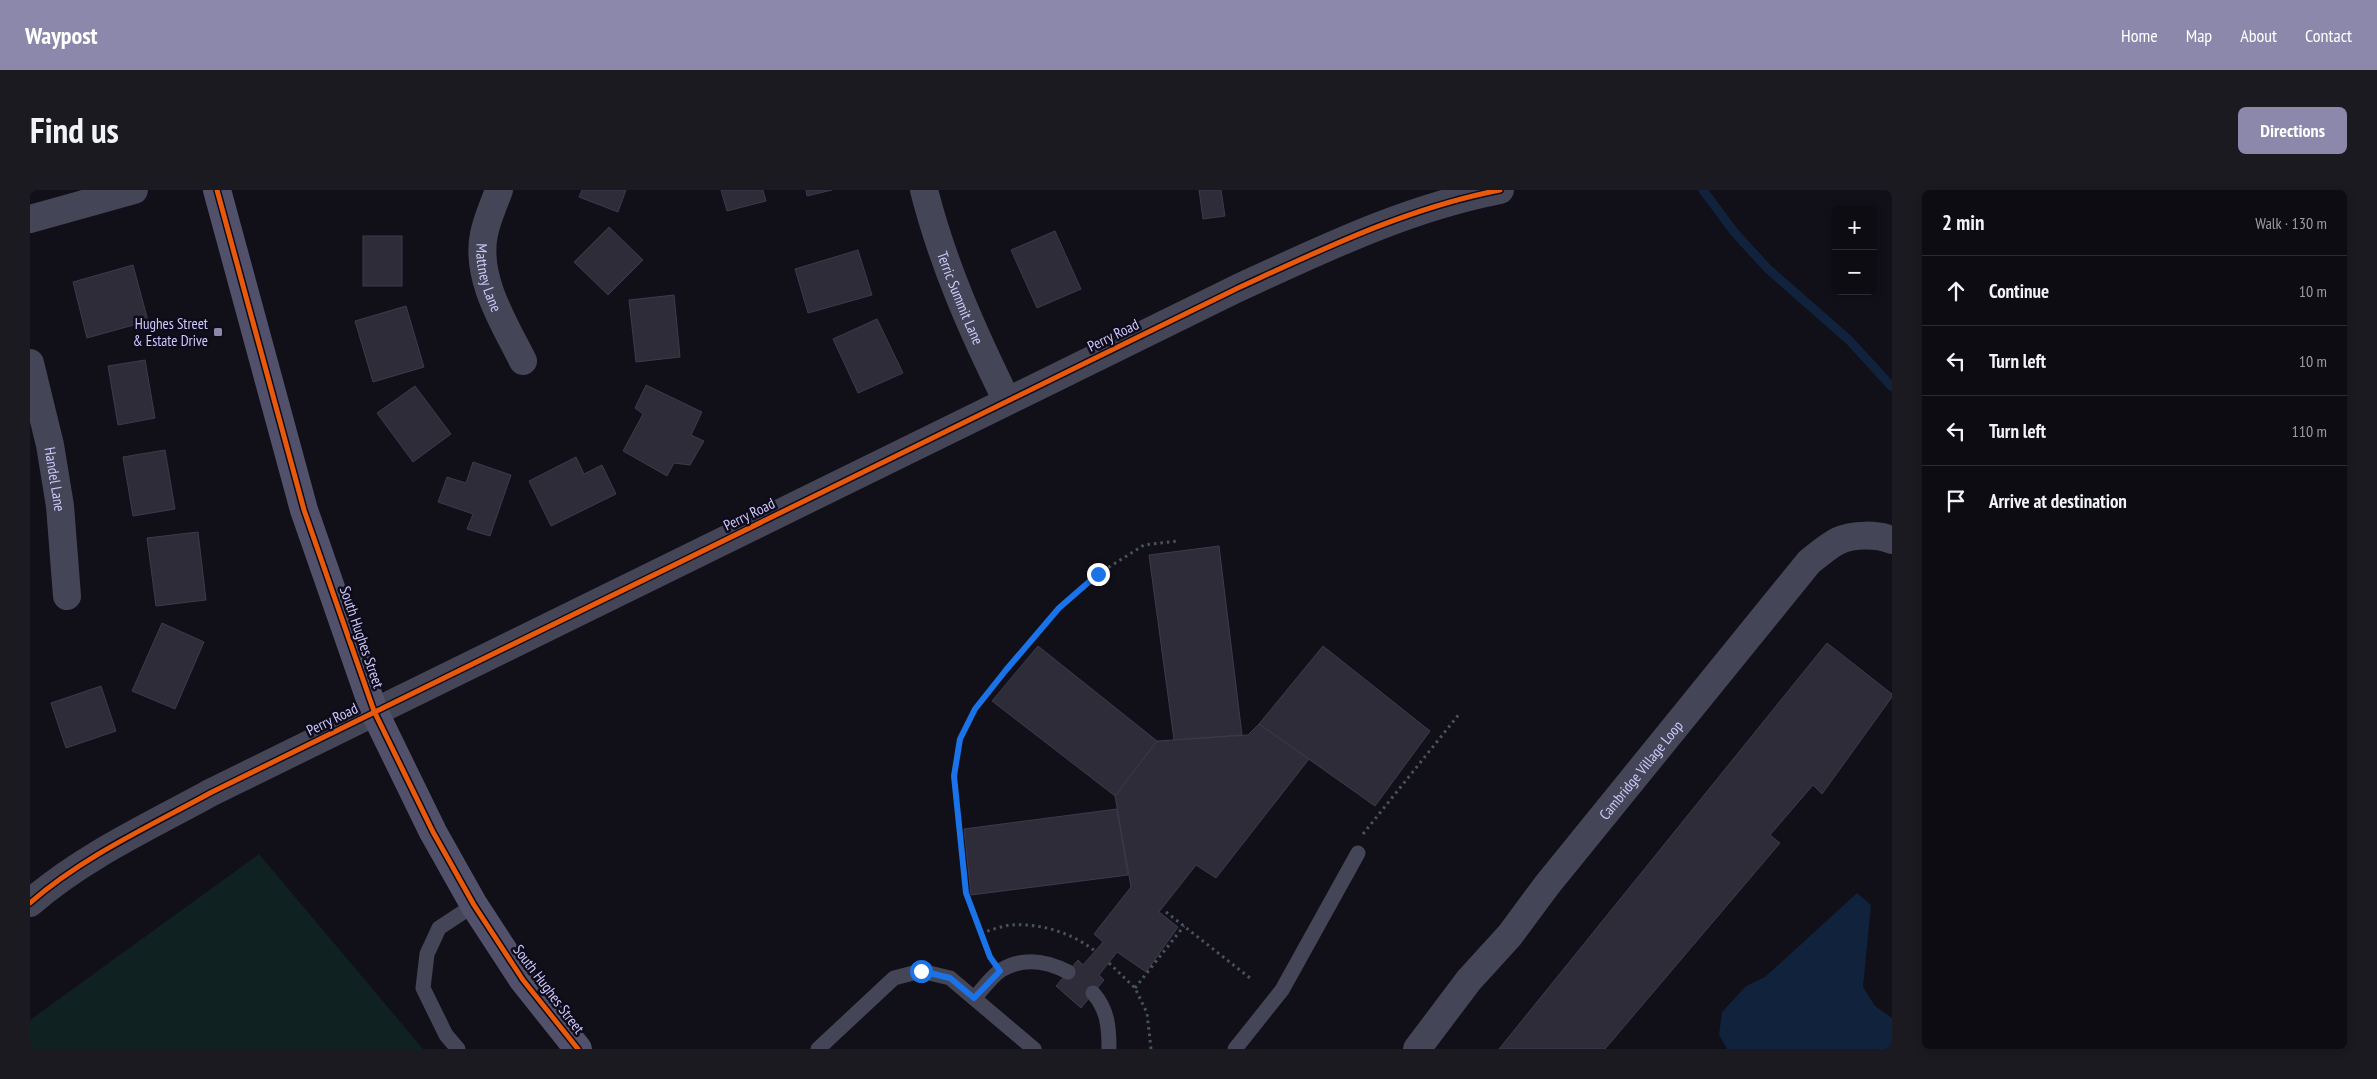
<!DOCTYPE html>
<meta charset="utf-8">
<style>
body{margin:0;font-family:"PT Sans Narrow",sans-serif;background:#1b1a20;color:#f1f3f6}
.controls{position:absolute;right:15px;top:15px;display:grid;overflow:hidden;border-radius:8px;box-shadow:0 2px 8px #0003}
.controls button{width:45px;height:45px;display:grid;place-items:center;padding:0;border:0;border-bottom:1px solid #2d2c32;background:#0d0c12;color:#f1f3f6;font:25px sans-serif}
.stop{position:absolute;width:15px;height:15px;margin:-11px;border:4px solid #1a73e8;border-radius:50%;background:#fff}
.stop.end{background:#1a73e8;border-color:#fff;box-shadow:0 1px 5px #0008}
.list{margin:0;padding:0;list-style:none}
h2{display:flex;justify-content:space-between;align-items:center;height:65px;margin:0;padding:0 20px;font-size:21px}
h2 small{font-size:16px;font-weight:400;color:#9a9b9f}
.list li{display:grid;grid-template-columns:32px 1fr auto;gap:15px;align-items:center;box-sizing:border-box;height:70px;padding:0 20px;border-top:1px solid #2d2c32}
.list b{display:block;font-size:19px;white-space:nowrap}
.list em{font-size:16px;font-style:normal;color:#9a9b9f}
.icon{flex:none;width:28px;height:28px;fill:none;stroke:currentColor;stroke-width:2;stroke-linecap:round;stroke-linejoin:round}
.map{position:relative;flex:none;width:1862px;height:859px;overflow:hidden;border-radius:8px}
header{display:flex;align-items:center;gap:30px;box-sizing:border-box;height:70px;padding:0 25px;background:#8c88ac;color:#fff}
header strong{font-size:24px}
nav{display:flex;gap:28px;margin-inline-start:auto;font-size:18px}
.intro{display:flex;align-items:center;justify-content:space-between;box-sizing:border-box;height:120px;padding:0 30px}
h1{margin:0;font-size:35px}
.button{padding:12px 22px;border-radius:8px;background:#8c88ac;color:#fff;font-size:18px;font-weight:700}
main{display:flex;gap:30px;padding:0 30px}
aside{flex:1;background:#0d0c12;border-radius:8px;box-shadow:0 2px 8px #0003}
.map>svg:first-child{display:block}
.green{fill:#102122}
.water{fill:#10223c}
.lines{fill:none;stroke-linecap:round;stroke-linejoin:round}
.stream{stroke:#10223c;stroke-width:9}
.building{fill:#2f2c3a;stroke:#3c3a4c}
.path{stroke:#47545f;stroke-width:3;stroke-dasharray:2.5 4;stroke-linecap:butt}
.lane{stroke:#454558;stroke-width:15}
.street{stroke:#454558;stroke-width:28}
.secondary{stroke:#52516b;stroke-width:28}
.cycleway-casing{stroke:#0e0c1b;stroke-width:8}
.cycleway{stroke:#e8590c;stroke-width:5}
.route{stroke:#1a73e8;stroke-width:6}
.poi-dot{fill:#8c88ac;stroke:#0e0c1b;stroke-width:2}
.labels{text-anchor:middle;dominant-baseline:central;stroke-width:5;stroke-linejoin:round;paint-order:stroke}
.street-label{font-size:15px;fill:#cec9fb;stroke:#0e0c1b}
.poi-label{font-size:15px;fill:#cec9fb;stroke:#0e0c1b;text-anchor:end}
</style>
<header>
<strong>Waypost</strong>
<nav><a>Home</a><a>Map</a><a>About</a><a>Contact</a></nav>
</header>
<div class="intro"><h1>Find us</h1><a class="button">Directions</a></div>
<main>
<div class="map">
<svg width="1862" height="859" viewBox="0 0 1862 859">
<rect width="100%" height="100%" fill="#111018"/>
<path class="green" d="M 229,664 L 393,859 L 0,859 L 0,830 Z"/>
<path class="water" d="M 1827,703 L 1841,715 L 1833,797 L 1845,816 L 1862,828 L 1862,859 L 1697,859 L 1689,845 L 1692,822 L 1716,796 L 1735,787 Z"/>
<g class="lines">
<path class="stream" d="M 1673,0 L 1705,43 L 1738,79 L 1819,150 L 1862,197"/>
</g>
<g class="building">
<path d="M 552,0 L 596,0 L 588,22 L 549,7 Z"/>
<path d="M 691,0 L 733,0 L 736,11 L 697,21 Z"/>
<path d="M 776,0 L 802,0 L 777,6 Z"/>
<path d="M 1169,0 L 1191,0 L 1195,26 L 1173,29 Z"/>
<path d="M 579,37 L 613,70 L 578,105 L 544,72 Z"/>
<path d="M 1025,41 L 1051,99 L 1007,118 L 981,60 Z"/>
<rect x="333" y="46" width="39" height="50"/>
<path d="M 828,60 L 842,105 L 778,123 L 765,79 Z"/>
<path d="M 103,75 L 118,131 L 57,148 L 43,92 Z"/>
<path d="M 644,105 L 650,167 L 606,172 L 599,110 Z"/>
<path d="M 376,116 L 394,177 L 343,192 L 325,131 Z"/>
<path d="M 847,129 L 873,183 L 828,203 L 803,149 Z"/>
<path d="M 115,170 L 125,228 L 88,235 L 78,176 Z"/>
<path d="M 616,195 L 672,222 L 661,245 L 674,251 L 660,275 L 644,273 L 637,286 L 593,261 L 613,224 L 605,218 Z"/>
<path d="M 385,196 L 421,244 L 383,272 L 347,223 Z"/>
<path d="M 135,260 L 145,319 L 103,326 L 93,267 Z"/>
<path d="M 546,267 L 554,284 L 572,275 L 586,304 L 521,336 L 499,291 Z"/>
<path d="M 443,272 L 481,285 L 460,346 L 437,339 L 443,324 L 408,312 L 417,287 L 436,293 Z"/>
<path d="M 168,342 L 176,410 L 126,416 L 117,348 Z"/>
<path d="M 1189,356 L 1212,545 L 1144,550 L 1119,365 Z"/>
<path d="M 132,433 L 174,452 L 145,519 L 102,501 Z"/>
<path d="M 1797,453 L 1862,504 L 1862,507 L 1792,604 L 1783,595 L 1740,645 L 1750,653 L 1575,859 L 1469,859 Z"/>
<path d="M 1008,456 L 1127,551 L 1085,606 L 962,511 Z"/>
<path d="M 1293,456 L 1400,541 L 1345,616 L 1229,534 Z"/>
<path d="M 71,496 L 86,541 L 36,558 L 21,513 Z"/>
<path d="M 1229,534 L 1279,569 L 1186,688 L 1166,675 L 1129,722 L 1148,737 L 1116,782 L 1087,762 L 1069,785 L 1074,790 L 1051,818 L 1026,796 L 1048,770 L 1053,775 L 1073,752 L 1064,744 L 1101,697 L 1085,606 L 1127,551 L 1218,545 Z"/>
<path d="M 1087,619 L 1098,685 L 941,705 L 934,639 Z"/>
</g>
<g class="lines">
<g class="path">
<path d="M 1333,644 L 1430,523"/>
<path d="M 1136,722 L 1220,788"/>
<path d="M 951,743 C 961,740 972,736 981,735 C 1011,733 1042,743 1065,761"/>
<path d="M 959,763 L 936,703 L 924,586 L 930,549 L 945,519 L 1029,417 L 1068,384 L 1114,355 L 1147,351"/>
<path d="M 1079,773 L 1105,798 L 1117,823 L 1121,859"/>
<path d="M 1105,798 L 1154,736"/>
</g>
<g class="lane">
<path d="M 1063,803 C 1078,820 1079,838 1079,859"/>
<path d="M 944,808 C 952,800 961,787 971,780 C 993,767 1017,771 1038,782"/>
<path d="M 428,859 L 416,845 L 393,798 L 397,764 L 409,738 L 444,715"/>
<path d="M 788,859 L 864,788 L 891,781 L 920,788 L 1004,859"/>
<path d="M 1205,859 L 1252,800 L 1328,663"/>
</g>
<g class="street">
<path id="s1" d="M 469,0 C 464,14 457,29 454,44 C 445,88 474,133 493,171"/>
<path id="s2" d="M 894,0 C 913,75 943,142 977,211"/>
<path d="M 0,29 L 104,0"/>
<path id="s3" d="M 0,173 L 20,255 L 30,316 L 37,406"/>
<path d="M 0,713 C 52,667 122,635 182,602 L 1208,98 C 1293,59 1377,18 1470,0"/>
<path id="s4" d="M 1387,859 L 1439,790 L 1480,745 L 1517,695 L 1779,372 C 1788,365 1798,356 1808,351 C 1823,344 1847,344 1862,350"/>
</g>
<path class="secondary" d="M 187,0 L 274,320 L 344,521 L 403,642 L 444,715 L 493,790 L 548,859"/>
<defs>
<g id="cycleway">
<path d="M 187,0 L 274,320 L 344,521 L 403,642 L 444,715 L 493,790 L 548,859"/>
<path d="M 0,713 C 52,667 122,635 182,602 L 1208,98 C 1293,59 1377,18 1470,0"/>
</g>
</defs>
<use href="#cycleway" class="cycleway-casing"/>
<use href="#cycleway" class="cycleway"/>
</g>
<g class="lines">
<path class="route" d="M 891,781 L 920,788 L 944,808 L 970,781 L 960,767 L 936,703 L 924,586 L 930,549 L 945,519 L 976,480 L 1029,418 L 1068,384"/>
</g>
<rect class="poi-dot" x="183" y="137" width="10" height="10" rx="2.5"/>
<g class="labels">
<g class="street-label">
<text stroke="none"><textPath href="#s1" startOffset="91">Mattney Lane</textPath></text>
<text stroke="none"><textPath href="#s2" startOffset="114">Terric Summit Lane</textPath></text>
<text transform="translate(1083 145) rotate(-26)">Perry Road</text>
<text stroke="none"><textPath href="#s3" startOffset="119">Handel Lane</textPath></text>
<text transform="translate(719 324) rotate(-26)">Perry Road</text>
<text transform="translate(332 447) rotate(71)">South Hughes Street</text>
<text transform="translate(302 529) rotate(-26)">Perry Road</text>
<text stroke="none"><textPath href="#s4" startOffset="358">Cambridge Village Loop</textPath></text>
<text transform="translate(519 799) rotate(53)">South Hughes Street</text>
</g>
<g class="poi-label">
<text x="178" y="133">Hughes Street<tspan x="178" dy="17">&amp; Estate Drive</tspan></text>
</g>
</g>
</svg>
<div class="controls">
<button>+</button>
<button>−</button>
</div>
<div class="stop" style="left:891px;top:781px"></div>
<div class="stop end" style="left:1068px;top:384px"></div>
</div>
<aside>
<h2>2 min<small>Walk · 130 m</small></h2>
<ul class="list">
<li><svg class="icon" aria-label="ahead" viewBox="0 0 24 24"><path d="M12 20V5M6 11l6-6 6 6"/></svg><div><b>Continue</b></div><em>10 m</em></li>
<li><svg class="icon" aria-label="left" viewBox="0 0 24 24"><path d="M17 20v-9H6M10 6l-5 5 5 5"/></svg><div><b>Turn left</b></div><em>10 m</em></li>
<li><svg class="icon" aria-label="left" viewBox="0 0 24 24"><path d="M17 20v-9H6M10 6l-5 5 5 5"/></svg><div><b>Turn left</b></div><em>110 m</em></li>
<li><svg class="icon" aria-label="arrive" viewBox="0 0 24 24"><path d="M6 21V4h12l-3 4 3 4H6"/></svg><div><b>Arrive at destination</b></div></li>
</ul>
</aside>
</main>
